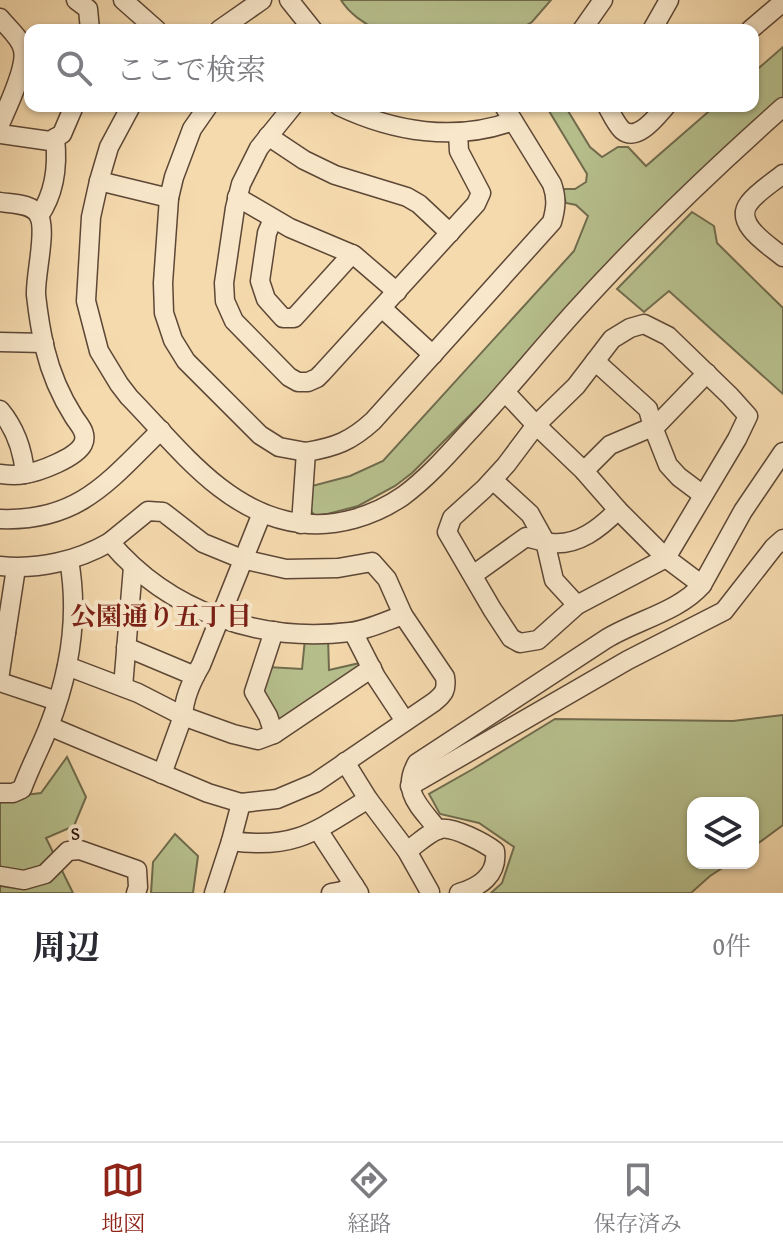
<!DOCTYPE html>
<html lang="ja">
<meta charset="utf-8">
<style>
body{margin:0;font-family:"Gentium Book Plus","Noto Serif JP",serif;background:#f2f2f3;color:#2b2b33}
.controls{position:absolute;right:24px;bottom:24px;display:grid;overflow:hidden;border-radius:16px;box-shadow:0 2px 6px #0004}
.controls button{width:72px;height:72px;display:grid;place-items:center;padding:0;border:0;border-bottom:2px solid #e1e1e2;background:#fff;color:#2b2b33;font:40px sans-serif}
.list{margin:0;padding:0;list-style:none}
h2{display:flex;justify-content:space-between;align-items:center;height:104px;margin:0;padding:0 32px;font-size:34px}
h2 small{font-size:26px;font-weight:400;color:#7c7c81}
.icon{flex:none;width:44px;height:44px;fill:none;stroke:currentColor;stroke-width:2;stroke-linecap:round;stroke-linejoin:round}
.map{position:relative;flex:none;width:783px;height:893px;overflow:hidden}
.search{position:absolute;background:#fff;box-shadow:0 2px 6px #0004;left:24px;right:24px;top:24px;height:88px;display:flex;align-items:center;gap:20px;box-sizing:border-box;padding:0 28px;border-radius:16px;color:#7c7c81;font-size:30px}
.sheet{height:248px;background:#fff}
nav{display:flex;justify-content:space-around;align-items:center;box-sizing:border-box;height:112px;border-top:2px solid #e1e1e2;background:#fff;font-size:22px;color:#7c7c81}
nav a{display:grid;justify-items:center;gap:4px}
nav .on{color:#8f2418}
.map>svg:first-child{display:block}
.green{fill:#b7c18e;stroke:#706c4e;stroke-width:2}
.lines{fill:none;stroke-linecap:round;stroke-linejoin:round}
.minor-casing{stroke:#5d4736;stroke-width:21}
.minor{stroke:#f8e7ca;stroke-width:18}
.labels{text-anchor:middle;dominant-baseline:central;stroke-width:8;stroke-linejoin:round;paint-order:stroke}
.street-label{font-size:24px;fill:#2a160e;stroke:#f8e7ca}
.neighbourhood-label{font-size:26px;font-weight:bold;fill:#7a1f14;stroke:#f8e7ca}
</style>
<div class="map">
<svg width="783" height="893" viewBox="0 0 783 893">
<rect width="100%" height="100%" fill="#f5daae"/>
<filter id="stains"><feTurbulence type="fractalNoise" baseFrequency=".0025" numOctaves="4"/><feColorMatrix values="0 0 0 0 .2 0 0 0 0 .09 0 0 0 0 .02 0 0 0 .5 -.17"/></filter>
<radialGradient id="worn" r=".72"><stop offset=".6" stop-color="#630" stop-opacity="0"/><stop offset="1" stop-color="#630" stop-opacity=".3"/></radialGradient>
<g class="green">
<path d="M 341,0 L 551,0 L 532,22 L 518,30 L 378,30 C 364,24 349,13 341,0 Z"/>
<path d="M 783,47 L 783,103 L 412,473 L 395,486 L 358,506 L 316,517 L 309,509 L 312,486 L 350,476 L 383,461 L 574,251 L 588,216 L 576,205 L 566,203 L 561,189 L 575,189 L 586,182 L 587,174 L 546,106 L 565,106 L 590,147 L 602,157 L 618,147 L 628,147 L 646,166 L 715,106 L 753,106 L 753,73 Z"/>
<path d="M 692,212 L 714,226 L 717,243 L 783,308 L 783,394 L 669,291 L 644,312 L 617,289 Z"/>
<path d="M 328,638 L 329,670 L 360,663 L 363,668 L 282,723 L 274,719 L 259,693 L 268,667 L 302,669 L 305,639 Z"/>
<path d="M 783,715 L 783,825 L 753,847 L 753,803 L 693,803 L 693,863 L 730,863 L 710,876 L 691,893 L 491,893 L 502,883 L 514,847 L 479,823 L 440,814 L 429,794 L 473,769 L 555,719 L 733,721 Z"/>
<path d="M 67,757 L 86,797 L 74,826 L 46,838 L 73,893 L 0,893 L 0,798 L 41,793 Z"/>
<path d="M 175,834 L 198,856 L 193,893 L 151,893 L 153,862 Z"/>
</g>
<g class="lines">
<defs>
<g id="minor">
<path d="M 76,0 L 88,9 L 90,30"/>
<path d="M 123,0 L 157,30"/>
<path d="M 289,0 L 313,30"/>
<path d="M 0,18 C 7,27 21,38 23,50 C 27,67 7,108 0,124"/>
<path d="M 219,30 L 262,0"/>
<path d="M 582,30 L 603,0"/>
<path d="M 652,30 L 669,0"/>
<path d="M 750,30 L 783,2"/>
<path d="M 131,106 L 109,147 L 99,181 L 91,217 L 86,301 L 99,351 L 119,384 L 129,397 C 178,447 226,514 300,523 C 336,528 374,516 403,496 C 426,479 445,458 464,437 C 503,396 538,352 576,310 C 641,238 711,171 783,107"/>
<path d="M 293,106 L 259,148 L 241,184 L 235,208 L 224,283 L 225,301 L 234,321 L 289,377 L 298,382 L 308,382 L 317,378 L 322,373 L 476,204 L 481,193 L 459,151 L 458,133"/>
<path d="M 339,106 C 394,132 455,142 513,121"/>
<path d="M 607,106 C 611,113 616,124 622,130 C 637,143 657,116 666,106"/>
<path d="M 0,134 L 50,141 L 62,134 L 74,106"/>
<path d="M 268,136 L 304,160 L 335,175 L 407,197 L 419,204 L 450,233"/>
<path d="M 783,174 C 772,183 757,192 749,203 C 733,224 769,245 783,257"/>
<path d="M 99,181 L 169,198 L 174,177 L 192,129 L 208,106"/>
<path d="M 237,197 L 290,228 L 354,255 L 397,292"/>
<path d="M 169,198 L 163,283 L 164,313 L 173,340 L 186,361 L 260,435 L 279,447 L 306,452"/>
<path d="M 0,202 C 12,204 33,203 39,216 C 47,231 35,275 36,295 C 38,313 41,332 45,349 C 51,374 60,395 74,417 C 79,425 88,433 83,444 C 76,458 39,472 24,474 C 16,476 8,475 0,474"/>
<path d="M 39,216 C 55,193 58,165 55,138"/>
<path d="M 273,219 L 267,233 L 260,281 L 266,299 L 283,318 L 294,318 L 352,254"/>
<path d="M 382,308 L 433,355"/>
<path d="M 644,324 L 668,336 L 730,396 L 748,416 L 737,439 L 666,558 L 577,605 L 538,640 L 520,643 L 511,638 L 492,609 L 447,532 L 452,518 L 484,489 L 506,465 L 536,425 L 576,386 L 612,339 L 630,328 Z"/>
<path d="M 0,342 L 44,343"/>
<path d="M 595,361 L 648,409 L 653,427 L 668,465 L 679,477 L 703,495"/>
<path d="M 0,410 C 15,428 23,451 25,474"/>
<path d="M 584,471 L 610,445 L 657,425 L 707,373"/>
<path d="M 493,480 L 530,514 L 545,541 L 554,580 L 577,605"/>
<path d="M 0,519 C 79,522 109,481 161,430"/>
<path d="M 301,524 L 306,452 C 336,447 351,441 373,421 L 552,222 C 556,208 557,198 552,184 L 504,106"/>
<path d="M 110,542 L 148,511 L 163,512 L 203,543 L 242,559 L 286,569 L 338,568 L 372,562 L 387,579 L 403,615"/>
<path d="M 0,566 C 38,570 77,561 110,542 C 169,612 260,643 350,632 C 368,630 386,621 403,615 L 445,677 C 447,690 444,694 434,702 L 315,783 L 277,799 L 241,803 L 208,793 L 49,726"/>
<path d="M 473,575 L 526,537 C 534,539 543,542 551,543 C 578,546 600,528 618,510"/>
<path d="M 702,585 L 743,511 L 783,452"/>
<path d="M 0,632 L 6,633 L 16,568"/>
<path d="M 353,632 L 376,677 L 405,721"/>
<path d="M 126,647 L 195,676"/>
<path d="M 67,666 L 138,693 L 183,716 L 233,734 L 258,740 L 274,734 L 372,668"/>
<path d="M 0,673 L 6,633"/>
<path d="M 0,682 L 57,701"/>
<path d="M 123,687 L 133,567"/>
<path d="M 274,734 L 268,716 L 254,692 L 274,631"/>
<path d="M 345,762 L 368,799 L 407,851 L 430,892"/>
<path d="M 162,774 L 183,716 C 184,698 192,680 201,665 L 262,513"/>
<path d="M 410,786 L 628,660 L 724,611 L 774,547 L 783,539"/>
<path d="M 0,793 L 13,793 L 22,789 C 30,767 41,747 49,726 C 70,672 79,616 69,560"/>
<path d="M 241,803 L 231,841 C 295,850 316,831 368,799"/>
<path d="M 318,830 L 359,893"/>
<path d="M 438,830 C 421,807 400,793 417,763 L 606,639 C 637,620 678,612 702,585 L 666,558 L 618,510 L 584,471 L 536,425 L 506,393"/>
<path d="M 407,851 C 416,845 429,832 440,829 C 453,826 485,843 495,851 C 498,875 480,887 459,893"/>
<path d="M 0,876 L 24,880 L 45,874 L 68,851 L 80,850 L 137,870 L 138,887 L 136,893"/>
<path d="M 214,893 L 231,841"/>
<path d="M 331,893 L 342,891 L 354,885"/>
</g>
</defs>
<use href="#minor" class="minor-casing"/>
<use href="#minor" class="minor"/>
</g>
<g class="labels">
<g class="street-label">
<text transform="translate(75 831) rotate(-6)">s</text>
</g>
<g class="neighbourhood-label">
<text x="161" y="615">公園通り五丁目</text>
</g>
</g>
<rect width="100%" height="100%" filter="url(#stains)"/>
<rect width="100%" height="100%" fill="url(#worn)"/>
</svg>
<div class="controls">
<button><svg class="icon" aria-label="layers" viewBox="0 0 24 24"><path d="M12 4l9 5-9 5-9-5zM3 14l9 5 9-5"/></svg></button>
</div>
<div class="search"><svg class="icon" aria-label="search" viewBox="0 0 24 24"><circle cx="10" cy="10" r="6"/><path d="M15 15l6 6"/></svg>ここで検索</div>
</div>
<section class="sheet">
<h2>周辺<small>0件</small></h2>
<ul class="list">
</ul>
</section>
<nav>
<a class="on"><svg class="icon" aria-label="map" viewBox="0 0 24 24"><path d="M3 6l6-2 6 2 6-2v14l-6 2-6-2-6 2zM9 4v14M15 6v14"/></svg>地図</a>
<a><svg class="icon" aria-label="directions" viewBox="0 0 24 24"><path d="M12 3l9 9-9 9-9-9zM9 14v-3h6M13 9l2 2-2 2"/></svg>経路</a>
<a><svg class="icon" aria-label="saved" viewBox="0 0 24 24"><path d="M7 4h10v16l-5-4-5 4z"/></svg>保存済み</a>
</nav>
